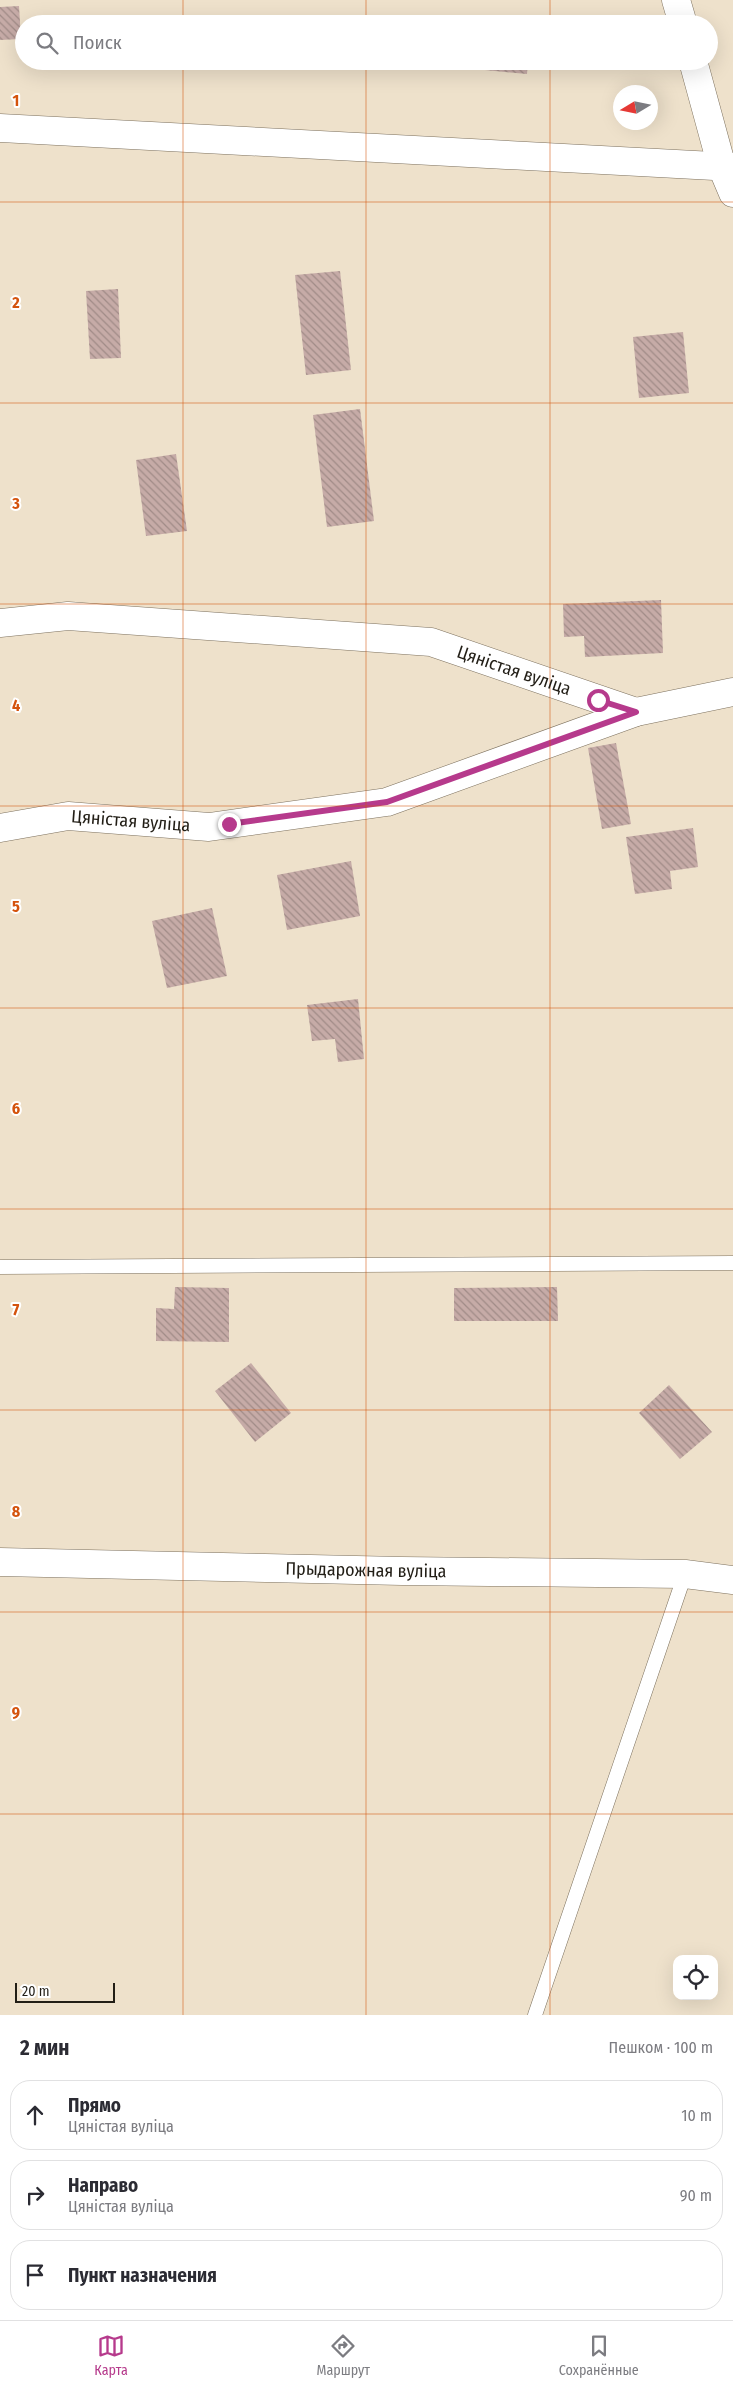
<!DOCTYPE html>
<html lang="ru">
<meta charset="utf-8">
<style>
body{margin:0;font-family:"Fira Sans Condensed",sans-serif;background:#f2f2f3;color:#2b2b33}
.controls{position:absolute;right:15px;bottom:15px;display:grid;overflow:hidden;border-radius:10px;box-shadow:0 5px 20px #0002}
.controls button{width:45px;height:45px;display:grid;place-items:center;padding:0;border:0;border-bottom:1px solid #e1e1e2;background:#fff;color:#2b2b33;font:25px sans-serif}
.compass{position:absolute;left:613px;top:85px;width:45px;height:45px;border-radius:50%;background:#fff;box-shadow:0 5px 20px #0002;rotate:260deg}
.scale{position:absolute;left:15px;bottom:12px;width:100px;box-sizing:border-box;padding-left:5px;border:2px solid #221e16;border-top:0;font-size:14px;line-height:18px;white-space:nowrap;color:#221e16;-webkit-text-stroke:4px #fff;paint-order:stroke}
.stop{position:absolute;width:15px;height:15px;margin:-11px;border:4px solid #b63a8c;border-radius:50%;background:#fff}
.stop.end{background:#b63a8c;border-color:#fff;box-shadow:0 1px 5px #0008}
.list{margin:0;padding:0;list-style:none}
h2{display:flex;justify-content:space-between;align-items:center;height:65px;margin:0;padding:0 20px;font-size:21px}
h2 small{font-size:16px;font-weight:400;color:#7c7c81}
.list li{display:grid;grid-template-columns:32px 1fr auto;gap:15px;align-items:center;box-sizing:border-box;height:70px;margin:0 10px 10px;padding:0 10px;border:1px solid #e1e1e2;border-radius:20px}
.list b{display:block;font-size:19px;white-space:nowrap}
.list p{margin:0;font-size:16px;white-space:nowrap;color:#7c7c81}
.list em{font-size:16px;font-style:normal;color:#7c7c81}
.icon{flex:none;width:28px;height:28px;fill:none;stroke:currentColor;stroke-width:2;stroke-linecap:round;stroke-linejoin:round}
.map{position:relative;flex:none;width:733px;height:2015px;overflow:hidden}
.search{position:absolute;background:#fff;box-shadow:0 5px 20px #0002;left:15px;right:15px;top:15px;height:55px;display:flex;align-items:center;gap:12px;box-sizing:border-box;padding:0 18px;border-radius:28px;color:#7c7c81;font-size:19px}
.sheet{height:305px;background:#fff}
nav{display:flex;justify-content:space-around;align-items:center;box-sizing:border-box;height:70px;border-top:1px solid #e1e1e2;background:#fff;font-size:14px;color:#7c7c81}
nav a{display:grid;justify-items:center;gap:2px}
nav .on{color:#b63a8c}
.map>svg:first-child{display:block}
.building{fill:url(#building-back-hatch)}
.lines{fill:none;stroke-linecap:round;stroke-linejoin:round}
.service-casing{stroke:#7d715e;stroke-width:15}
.minor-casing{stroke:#7d715e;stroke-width:29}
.tertiary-casing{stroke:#7d715e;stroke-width:29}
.service{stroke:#fff;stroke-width:14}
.minor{stroke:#fff;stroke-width:28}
.tertiary{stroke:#fff;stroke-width:28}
.route{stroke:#b63a8c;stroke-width:6}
.grid{fill:none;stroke:#d4530d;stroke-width:1;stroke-opacity:0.55}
.labels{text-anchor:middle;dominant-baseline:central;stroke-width:4;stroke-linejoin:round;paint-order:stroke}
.street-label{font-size:18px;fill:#221e16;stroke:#fff}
.grid-label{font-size:16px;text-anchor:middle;font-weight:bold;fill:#d4530d;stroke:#fff;stroke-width:4;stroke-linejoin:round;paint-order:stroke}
</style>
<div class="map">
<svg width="733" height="2015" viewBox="0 0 733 2015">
<defs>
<pattern id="building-back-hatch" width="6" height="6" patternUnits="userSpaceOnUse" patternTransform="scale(1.25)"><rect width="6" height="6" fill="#c6aba7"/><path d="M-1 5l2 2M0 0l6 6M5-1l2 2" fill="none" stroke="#a08b87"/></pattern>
</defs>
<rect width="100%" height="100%" fill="#eee1cb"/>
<g class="building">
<path d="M 19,6 L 21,39 L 0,40 L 0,7 Z"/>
<path d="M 272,19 L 273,24 L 245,24 L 245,23 Z"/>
<path d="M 252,61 L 265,61 L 265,63 L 253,64 Z"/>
<path d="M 485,61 L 528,61 L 527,74 L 485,70 Z"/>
<path d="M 340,271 L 351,370 L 306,375 L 295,275 Z"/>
<path d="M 118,289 L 121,358 L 90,359 L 86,291 Z"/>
<path d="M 683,332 L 689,393 L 639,398 L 633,337 Z"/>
<path d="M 360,409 L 374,521 L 327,527 L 313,415 Z"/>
<path d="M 176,454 L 187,531 L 146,536 L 136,460 Z"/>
<path d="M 661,600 L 663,653 L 585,657 L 584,636 L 564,637 L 563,604 Z"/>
<path d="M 616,743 L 631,824 L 602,829 L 588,748 Z"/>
<path d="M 693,828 L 698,867 L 670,871 L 672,889 L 635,894 L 626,837 Z"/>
<path d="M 351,861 L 360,916 L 287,930 L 277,875 Z"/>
<path d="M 212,908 L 227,976 L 167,988 L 152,921 Z"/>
<path d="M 358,999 L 364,1059 L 338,1062 L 335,1039 L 312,1041 L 307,1005 Z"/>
<path d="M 175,1287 L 229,1288 L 229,1342 L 156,1341 L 156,1308 L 174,1309 Z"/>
<path d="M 557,1287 L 558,1321 L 454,1321 L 454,1288 Z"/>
<path d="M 251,1363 L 291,1413 L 255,1442 L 215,1391 Z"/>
<path d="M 669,1385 L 712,1432 L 680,1459 L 639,1413 Z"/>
</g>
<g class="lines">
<defs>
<g id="service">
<path d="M 0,1267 L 733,1263"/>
<path d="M 535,2015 L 685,1574"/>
</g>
<g id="minor">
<path d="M 676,0 L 683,24"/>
<path d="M 693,61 L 722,167 L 733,193"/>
<path d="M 0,128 L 733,167"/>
<path id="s1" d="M 0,623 L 68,616 L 431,642 L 636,712"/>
<path id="s2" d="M 0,828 L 68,816 L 209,827 L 387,802 L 636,712 L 733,692"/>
</g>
<g id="tertiary">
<path id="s3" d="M 0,1562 L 402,1571 L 685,1574 L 733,1580"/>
</g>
</defs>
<use href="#service" class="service-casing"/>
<use href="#minor" class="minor-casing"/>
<use href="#tertiary" class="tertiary-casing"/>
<use href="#service" class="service"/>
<use href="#minor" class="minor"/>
<use href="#tertiary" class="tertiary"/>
</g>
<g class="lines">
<path class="route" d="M 229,824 L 387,802 L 636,712 L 598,700"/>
</g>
<path class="grid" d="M 183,0 L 183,24M 366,0 L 366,24M 550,0 L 550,24M 183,61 L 183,2015M 366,61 L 366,2015M 550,61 L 550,2015M 0,202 L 733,202M 0,403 L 733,403M 0,604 L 733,604M 0,806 L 733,806M 0,1008 L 733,1008M 0,1209 L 733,1209M 0,1410 L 733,1410M 0,1612 L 733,1612M 0,1814 L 733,1814"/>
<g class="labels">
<g class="street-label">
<text stroke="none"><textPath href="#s1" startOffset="520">Цяністая вуліца</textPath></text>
<text stroke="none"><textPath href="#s2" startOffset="132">Цяністая вуліца</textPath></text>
<text stroke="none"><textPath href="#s3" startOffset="366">Прыдарожная вуліца</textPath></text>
</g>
</g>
<g class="grid-label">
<text x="16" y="106">1</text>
<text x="16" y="308">2</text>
<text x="16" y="509">3</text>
<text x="16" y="711">4</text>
<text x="16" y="912">5</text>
<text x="16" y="1114">6</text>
<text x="16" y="1315">7</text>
<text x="16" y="1517">8</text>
<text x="16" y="1718">9</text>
</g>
</svg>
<div class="controls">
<button><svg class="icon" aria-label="locate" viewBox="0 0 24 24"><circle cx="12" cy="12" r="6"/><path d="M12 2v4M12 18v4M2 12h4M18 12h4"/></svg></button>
</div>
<svg class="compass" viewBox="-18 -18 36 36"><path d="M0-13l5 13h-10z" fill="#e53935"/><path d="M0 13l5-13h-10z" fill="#7c7c81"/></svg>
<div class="scale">20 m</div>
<div class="stop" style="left:598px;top:700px"></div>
<div class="stop end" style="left:229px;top:824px"></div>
<div class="search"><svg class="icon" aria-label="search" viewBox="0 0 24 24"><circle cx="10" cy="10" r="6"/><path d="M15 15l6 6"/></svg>Поиск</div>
</div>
<section class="sheet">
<h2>2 мин<small>Пешком · 100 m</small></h2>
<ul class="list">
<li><svg class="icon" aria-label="ahead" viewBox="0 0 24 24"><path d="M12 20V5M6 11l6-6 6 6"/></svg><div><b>Прямо</b><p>Цяністая вуліца</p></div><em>10 m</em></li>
<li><svg class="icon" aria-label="right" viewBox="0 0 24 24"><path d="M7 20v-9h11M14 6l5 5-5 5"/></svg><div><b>Направо</b><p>Цяністая вуліца</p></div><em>90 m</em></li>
<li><svg class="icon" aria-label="arrive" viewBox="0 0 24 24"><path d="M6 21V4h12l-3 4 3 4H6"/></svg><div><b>Пункт назначения</b></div></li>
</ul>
</section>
<nav>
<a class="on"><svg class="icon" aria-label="map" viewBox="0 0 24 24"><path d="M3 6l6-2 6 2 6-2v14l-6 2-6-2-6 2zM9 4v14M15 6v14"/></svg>Карта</a>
<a><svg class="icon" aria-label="directions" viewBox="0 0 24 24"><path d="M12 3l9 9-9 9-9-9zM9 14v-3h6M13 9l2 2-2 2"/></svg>Маршрут</a>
<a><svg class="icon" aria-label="saved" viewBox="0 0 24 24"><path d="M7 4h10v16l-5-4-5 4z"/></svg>Сохранённые</a>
</nav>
